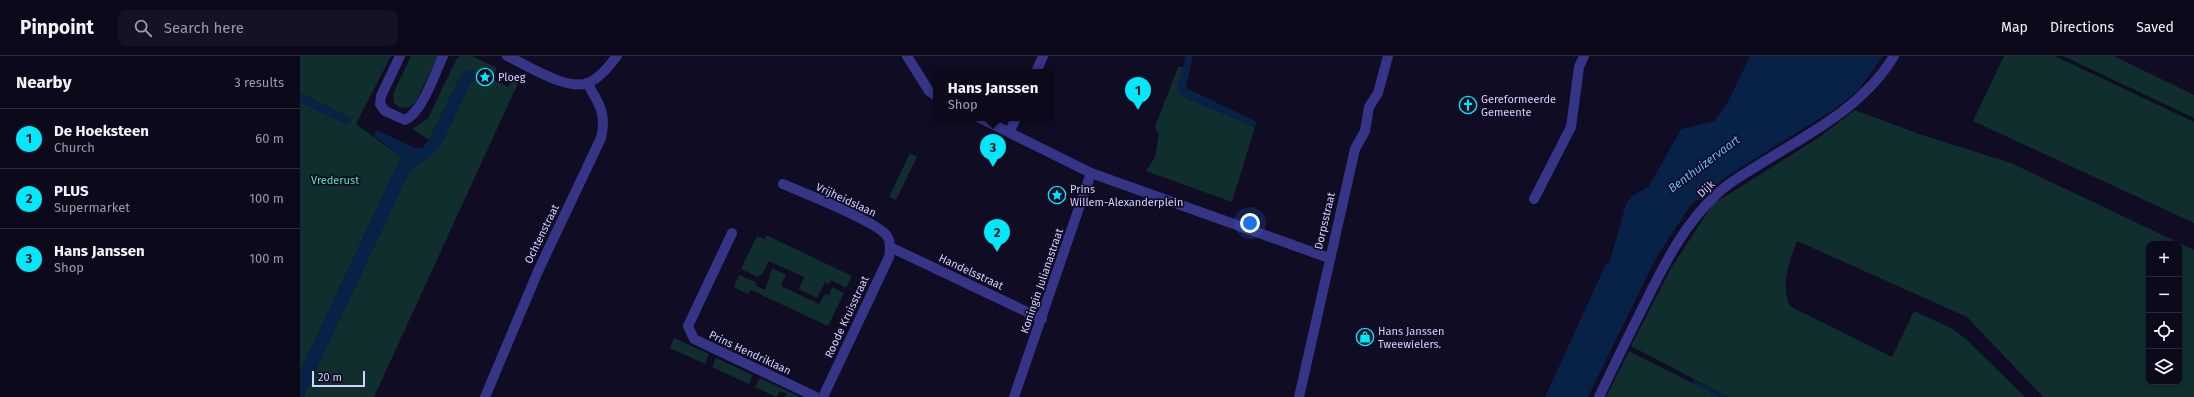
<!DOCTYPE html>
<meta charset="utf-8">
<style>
body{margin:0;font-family:"Fira Sans",sans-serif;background:#151224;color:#f1f3f6}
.controls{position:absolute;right:12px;bottom:12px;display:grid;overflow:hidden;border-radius:8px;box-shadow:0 1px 3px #0004}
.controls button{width:36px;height:36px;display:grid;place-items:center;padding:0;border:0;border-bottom:1px solid #2c2a3a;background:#0c091b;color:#f1f3f6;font:20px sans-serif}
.scale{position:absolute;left:12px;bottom:10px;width:53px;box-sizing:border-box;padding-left:4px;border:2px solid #d4d0ff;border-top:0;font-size:11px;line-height:14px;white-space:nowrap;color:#d4d0ff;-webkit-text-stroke:3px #100c24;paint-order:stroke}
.you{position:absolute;left:950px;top:167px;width:14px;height:14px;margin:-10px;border:3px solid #fff;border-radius:50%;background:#1a73e8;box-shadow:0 0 0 6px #1a73e833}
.badge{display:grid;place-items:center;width:26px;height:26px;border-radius:50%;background:#00e8fb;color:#111;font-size:13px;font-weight:700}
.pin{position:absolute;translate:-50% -33px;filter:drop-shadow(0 1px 2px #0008)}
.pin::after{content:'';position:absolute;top:21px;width:14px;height:12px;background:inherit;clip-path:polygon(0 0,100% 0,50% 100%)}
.popup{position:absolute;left:633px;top:13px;width:120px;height:52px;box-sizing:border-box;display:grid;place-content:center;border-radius:8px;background:#0c091b;filter:drop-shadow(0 1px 3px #0005);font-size:13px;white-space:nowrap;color:#9a9aa3}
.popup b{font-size:15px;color:#f1f3f6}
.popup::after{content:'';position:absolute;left:50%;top:100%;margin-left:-8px;border:8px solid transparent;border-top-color:#0c091b}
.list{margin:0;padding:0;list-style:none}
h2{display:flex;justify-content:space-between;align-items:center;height:52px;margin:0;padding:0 16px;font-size:17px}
h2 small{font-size:13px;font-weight:400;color:#9a9aa3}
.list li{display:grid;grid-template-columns:26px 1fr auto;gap:12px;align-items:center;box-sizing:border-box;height:60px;padding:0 16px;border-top:1px solid #2c2a3a}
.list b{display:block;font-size:15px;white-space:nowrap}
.list p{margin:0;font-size:13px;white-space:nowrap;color:#9a9aa3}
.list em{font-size:13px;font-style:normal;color:#9a9aa3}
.icon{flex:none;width:22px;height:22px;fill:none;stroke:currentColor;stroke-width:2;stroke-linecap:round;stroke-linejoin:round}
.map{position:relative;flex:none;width:1894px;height:341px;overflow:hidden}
header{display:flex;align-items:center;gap:24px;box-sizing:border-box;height:56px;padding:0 20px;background:#0c091b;border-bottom:1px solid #2c2a3a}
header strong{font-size:19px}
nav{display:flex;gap:22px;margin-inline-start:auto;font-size:14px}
.search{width:280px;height:36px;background:#151224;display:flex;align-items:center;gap:10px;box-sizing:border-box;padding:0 14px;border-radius:8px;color:#9a9aa3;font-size:15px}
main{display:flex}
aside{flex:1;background:#0c091b}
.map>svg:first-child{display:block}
.green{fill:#0f2e2d;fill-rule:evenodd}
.water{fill:#082147}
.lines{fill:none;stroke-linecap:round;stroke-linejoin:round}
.minor{stroke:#353486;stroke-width:10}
.labels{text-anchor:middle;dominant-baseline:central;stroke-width:3.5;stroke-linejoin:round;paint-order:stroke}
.poi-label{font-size:11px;fill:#d4d0ff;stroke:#100c24;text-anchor:start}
.park-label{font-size:11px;fill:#53e7bf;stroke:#100c24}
.street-label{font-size:11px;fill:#d4d0ff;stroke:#100c24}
.water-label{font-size:12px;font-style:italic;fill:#5eb8ff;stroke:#100c24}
</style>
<header>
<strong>Pinpoint</strong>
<div class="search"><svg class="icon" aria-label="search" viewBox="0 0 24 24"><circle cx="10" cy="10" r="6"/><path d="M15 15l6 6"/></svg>Search here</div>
<nav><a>Map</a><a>Directions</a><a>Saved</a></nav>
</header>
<main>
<aside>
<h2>Nearby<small>3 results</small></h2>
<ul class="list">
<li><span class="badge">1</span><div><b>De Hoeksteen</b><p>Church</p></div><em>60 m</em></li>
<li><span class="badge">2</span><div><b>PLUS</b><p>Supermarket</p></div><em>100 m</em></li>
<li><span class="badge">3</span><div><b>Hans Janssen</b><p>Shop</p></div><em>100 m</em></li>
</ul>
</aside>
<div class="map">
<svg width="1894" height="341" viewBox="0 0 1894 341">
<rect width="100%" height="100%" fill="#100c24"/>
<g class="green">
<path d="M 0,0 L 91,0 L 56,68 L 101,101 L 0,316 L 0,40 L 51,65 L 50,62 L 0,37 Z"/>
<path d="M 111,0 L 138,0 L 116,45 L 110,51 L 100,52 L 94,47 L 93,38 Z"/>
<path d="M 160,0 L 172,0 L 197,12 L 192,23 L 208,31 L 213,21 L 219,25 L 74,341 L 3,341 L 110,114 L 139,92 L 170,28 L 177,20 L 162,18 L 129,84 L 112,73 L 128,62 L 157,2 Z"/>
<path d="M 1704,0 L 1755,0 L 1894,66 L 1894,167 L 1673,65 Z"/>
<path d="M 1763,0 L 1814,0 L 1894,39 L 1894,62 Z"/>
<path d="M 878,11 L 883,11 L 877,32 L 882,40 L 955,71 L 932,146 L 846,115 L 855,101 L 859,78 L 855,71 Z"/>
<path d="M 1555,54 L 1622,79 L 1711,107 L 1894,194 L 1894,341 L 1743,341 L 1667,261 L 1497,185 C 1490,204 1479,232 1491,251 L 1592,301 L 1614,255 L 1653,273 L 1667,284 L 1725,341 L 1428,341 L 1331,290 L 1371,212 L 1413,148 L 1518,82 ZM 1849,188 L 1879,188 L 1879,326 L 1849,326 Z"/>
<path d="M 610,97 L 617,101 L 596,144 L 589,141 Z"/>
<path d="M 466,179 L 552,220 L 546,232 L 531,224 L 529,228 L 525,226 L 517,242 L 499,233 L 504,221 L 469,205 L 462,219 L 460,218 L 458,221 L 441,213 L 457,180 L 465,183 Z"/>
<path d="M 472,212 L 486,219 L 481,230 L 519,248 L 525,238 L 529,239 L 532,231 L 544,237 L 528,270 L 451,234 L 448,238 L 434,231 L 439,219 L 456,226 L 455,229 L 465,234 Z"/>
<path d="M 374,282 L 409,298 L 405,308 L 370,292 Z"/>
<path d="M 1329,295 L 1420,341 L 1306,341 Z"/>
<path d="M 416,302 L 453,319 L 449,328 L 412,311 Z"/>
<path d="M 460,322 L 500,341 L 485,341 L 487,338 L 480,335 L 476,341 L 455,331 Z"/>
</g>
<g class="water">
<path d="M 886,0 L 893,0 L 886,32 L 957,66 L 955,71 L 882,40 L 877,32 Z"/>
<path d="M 1450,0 L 1583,0 L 1558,35 L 1533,54 L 1429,119 L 1390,150 L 1355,204 L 1288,341 L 1245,341 L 1306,208 L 1310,205 L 1326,148 L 1332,140 L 1349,130 L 1381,73 L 1415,65 L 1429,44 Z"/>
<path d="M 167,14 L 175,15 L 177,20 L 170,28 L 139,93 L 110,115 L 3,341 L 0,341 L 0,316 L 101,101 L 74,80 L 77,74 L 115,92 L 122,92 L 129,84 L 162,18 Z"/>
<path d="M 0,37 L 50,62 L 51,65 L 47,69 L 0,46 Z"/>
<path d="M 1394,324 L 1428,341 L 1420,341 L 1392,327 Z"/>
</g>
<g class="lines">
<g class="minor">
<path d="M 100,0 L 81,40 L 80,48 L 85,55 L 105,64 C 122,57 135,17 143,0"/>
<path d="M 207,0 C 227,9 266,35 288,27 C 300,22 309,10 317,0"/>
<path d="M 607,0 L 629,35 L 636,40"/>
<path d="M 736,16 L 743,0"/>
<path d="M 680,62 L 791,117 L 1029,202"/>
<path d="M 710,75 L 716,62"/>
<path d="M 483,128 C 502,136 578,166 587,180 C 591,186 590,195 589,201 L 523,341"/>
<path d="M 1234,143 L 1271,71 L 1279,11 L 1284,0"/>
<path d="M 432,177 L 388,270 L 394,283 L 516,341"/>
<path d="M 590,191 L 742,263"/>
<path d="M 185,341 L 239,213 L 301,82 C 307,58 299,47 287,27"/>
<path d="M 714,341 L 791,117"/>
<path d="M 999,341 L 1055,93 L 1065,75 L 1069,51 L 1078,37 L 1088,0"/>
<path d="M 1299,341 C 1313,311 1328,281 1343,251 C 1363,211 1383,169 1417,138 C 1428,127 1443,119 1457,110 C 1506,79 1563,52 1594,0"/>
</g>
</g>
<defs>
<symbol id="sight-ring" viewBox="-11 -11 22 22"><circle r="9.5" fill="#100c24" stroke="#00e8fb" stroke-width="1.5"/><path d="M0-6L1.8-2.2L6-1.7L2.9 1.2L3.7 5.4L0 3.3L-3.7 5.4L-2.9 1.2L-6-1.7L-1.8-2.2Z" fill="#00e8fb"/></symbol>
<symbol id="church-ring" viewBox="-11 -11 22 22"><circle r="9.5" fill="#100c24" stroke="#00e8fb" stroke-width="1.5"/><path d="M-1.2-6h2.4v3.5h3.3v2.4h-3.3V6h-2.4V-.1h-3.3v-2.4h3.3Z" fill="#00e8fb"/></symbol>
<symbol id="shop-ring" viewBox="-11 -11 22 22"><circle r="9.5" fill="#100c24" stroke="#00e8fb" stroke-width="1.5"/><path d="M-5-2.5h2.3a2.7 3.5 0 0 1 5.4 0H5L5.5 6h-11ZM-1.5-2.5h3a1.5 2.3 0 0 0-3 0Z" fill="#00e8fb"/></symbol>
</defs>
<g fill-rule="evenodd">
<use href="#sight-ring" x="175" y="11" width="20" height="20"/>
<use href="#church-ring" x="1158" y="39" width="20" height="20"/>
<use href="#sight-ring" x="747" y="129" width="20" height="20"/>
<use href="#shop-ring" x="1055" y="271" width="20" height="20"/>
</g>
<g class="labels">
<g class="poi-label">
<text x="198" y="21">Ploeg</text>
<text x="1181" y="43">Gereformeerde<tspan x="1181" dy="13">Gemeente</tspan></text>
<text x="770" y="133">Prins<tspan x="770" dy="13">Willem-Alexanderplein</tspan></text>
<text x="1078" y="275">Hans Janssen<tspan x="1078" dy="13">Tweewielers.</tspan></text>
</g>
<g class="park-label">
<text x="35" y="124">Vrederust</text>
</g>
<g class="street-label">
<text transform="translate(1406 133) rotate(-43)">Dijk</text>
<text transform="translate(546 144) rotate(25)">Vrijheidslaan</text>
<text transform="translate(1025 165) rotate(-77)">Dorpsstraat</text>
<text transform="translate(242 178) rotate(-64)">Ochtenstraat</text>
<text transform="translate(671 216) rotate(25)">Handelsstraat</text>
<text transform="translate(742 225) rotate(-71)">Koningin Julianastraat</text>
<text transform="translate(547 261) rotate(-65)">Roode Kruisstraat</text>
<text transform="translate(450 297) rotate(25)">Prins Hendriklaan</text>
</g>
<g class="water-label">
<text transform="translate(1404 108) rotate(-37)">Benthuizervaart</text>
</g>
</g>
</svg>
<div class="controls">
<button>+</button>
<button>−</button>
<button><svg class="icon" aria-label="locate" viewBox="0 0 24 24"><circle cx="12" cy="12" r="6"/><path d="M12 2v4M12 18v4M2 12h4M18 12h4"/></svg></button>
<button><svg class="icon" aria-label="layers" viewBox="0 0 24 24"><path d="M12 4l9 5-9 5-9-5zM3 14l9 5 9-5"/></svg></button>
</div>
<div class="scale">20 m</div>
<div class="you"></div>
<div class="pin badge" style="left:838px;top:54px">1</div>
<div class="pin badge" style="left:697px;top:196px">2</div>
<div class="pin badge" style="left:693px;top:111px">3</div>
<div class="popup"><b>Hans Janssen</b>Shop</div>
</div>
</main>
